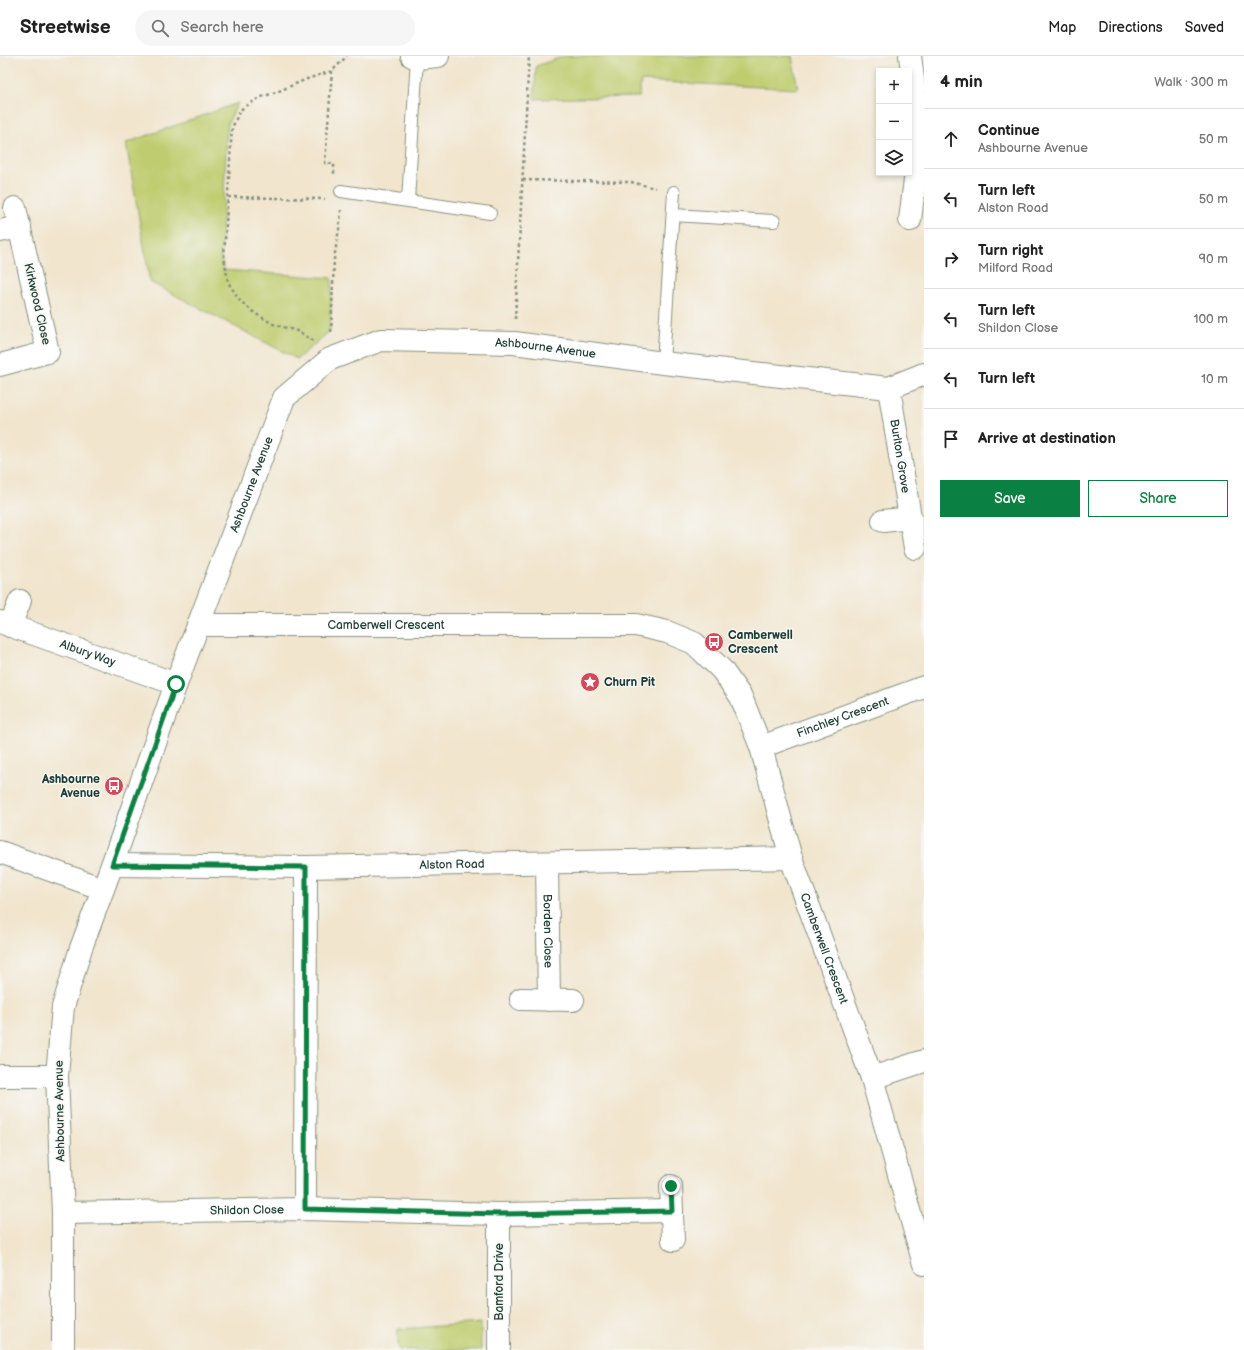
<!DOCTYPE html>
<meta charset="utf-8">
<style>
body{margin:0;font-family:"Balsamiq Sans",sans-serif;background:#f6f6f6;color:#222}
.controls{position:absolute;right:12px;top:12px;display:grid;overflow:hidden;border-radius:0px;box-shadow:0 2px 6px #0003}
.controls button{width:36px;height:36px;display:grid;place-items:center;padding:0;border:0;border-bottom:1px solid #e0e0e0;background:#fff;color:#222;font:20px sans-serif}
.stop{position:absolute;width:12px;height:12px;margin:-9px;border:3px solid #0b8043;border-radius:50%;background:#fff}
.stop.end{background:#0b8043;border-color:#fff;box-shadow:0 1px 4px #0008}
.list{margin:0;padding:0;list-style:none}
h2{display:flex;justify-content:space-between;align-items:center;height:52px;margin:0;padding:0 16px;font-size:17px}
h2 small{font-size:13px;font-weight:400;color:#767676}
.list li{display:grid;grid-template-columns:26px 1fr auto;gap:12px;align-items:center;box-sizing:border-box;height:60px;padding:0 16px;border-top:1px solid #e0e0e0}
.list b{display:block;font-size:15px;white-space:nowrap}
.list p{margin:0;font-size:13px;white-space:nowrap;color:#767676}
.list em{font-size:13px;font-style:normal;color:#767676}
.actions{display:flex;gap:8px;padding:12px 16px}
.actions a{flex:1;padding:9px 0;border:1px solid #0b8043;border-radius:0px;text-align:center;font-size:14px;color:#0b8043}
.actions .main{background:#0b8043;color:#fff}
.icon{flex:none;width:22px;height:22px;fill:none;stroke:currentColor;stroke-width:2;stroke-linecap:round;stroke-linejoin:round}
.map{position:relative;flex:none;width:924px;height:1294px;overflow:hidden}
header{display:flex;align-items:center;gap:24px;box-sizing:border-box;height:56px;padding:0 20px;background:#fff;border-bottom:1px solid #e0e0e0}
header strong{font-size:19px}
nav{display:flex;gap:22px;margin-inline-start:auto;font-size:14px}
.search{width:280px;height:36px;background:#f6f6f6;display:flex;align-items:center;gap:10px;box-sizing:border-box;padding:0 14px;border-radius:22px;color:#767676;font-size:15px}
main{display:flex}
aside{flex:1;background:#fff}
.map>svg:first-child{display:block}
.green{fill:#bfcd6f;stroke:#6f8552}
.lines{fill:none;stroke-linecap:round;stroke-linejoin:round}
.service-casing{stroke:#889180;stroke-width:14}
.minor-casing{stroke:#889180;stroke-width:24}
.path{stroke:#889180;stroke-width:2.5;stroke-dasharray:3 3;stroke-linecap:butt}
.service{stroke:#fff;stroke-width:12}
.minor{stroke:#fff;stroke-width:22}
.route{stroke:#0b8043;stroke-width:5}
.labels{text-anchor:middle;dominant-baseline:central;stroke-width:3;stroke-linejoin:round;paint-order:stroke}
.street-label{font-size:12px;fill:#1f3d34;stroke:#f6f6f2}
.poi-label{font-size:12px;font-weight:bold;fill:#1f3d34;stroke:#f6f6f2;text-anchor:start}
</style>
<header>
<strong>Streetwise</strong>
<div class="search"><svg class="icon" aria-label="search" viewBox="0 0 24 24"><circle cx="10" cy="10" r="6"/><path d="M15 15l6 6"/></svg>Search here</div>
<nav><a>Map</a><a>Directions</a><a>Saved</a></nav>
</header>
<main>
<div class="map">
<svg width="924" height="1294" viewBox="0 0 924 1294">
<rect width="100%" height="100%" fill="#f6f6f2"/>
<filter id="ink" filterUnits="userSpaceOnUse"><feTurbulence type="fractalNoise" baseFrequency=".025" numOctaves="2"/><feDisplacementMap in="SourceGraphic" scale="8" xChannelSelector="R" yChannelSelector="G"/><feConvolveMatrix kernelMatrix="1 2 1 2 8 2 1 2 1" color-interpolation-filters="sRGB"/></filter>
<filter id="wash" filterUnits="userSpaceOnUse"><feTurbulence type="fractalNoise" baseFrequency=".012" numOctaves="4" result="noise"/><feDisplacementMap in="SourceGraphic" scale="16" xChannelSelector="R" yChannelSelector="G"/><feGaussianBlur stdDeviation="0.9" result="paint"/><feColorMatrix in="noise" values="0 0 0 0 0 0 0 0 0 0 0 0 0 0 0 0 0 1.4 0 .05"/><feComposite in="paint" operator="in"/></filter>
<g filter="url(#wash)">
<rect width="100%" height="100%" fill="#f1e5cd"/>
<g class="green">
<path d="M 565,0 L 792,0 L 798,33 L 641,25 L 639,41 L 534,43 L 536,10 Z"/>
<path d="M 238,47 L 228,67 L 227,74 L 221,202 L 224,214 L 332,222 L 330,275 L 297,303 L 150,226 L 126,87 Z"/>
<path d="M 481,1267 L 481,1294 L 400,1294 L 398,1290 L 398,1273 Z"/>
</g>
</g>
<g filter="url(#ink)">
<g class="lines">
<defs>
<g id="service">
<path d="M 341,135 L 408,145 L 417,2"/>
<path d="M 408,145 L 490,157"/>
<path d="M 673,159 L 774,165"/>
<path d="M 663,307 L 674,136"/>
</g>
<g id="minor">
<path d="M 412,0 L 417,2 L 438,0"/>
<path d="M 910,164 L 918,99 L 917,54 L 910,0"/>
<path d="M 0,175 L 20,171"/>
<path d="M 0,309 L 48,296 L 15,152"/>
<path id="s1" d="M 889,332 L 915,492"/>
<path d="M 883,465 L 911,462"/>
<path id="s2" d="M 0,566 L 176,628"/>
<path id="s3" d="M 198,569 L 636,569 L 667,576 L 694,587 L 722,614 L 741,641 L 761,691 L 791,802 L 872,1022 L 924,1208"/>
<path d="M 10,570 L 20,545"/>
<path id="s4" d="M 761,691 L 924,631"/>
<path d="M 0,796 L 103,833"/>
<path id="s5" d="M 547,807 L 549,944"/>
<path id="s6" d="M 112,809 L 306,811 L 791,802"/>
<path d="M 521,943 L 573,944"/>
<path d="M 0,1020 L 57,1020"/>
<path d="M 872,1022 L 924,1005"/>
<path d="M 671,1130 L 673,1184"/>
<path d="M 305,1153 L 306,811"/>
<path id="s7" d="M 63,1157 L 305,1153 L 499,1158 L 672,1155"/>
<path d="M 499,1158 L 499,1294"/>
<path id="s8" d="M 63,1294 L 63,1157 L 57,1020 L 63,951 L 81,892 L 112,809 L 176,628 L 284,342 L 330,303 L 381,284 L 514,287 L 663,307 L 889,332 L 924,318"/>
</g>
</defs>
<use href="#service" class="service-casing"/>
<use href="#minor" class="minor-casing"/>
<g class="path">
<path d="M 332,15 L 325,107 L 334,108 L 334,119"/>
<path d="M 523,124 L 631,126 L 655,132"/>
<path d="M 228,141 L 325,143"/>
<path d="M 515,263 L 529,0"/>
<path d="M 331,276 L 334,203 L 340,167 L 341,154"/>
<path d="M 313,285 L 300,276 L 273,268 L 256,258 L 240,245 L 228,226 L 224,201 L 232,72 L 240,54 L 259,42 L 279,35 L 307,23 L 332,15 L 347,0"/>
</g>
<use href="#service" class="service"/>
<use href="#minor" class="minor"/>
</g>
</g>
<g class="lines" filter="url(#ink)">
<path class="route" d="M 176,628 L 112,809 L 306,811 L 305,1153 L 499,1158 L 672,1155 L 671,1130"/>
</g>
<defs>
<symbol id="bus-disc" viewBox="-11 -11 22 22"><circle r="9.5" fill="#d1495b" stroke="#f6f6f2"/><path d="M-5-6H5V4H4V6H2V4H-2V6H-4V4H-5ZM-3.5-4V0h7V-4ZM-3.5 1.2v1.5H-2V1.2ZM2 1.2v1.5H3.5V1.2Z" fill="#fff"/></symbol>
<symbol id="sight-disc" viewBox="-11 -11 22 22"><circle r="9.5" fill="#d1495b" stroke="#f6f6f2"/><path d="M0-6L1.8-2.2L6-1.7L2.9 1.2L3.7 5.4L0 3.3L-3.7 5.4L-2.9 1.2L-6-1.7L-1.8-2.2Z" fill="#fff"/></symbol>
</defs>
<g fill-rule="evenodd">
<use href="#bus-disc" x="703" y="575" width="22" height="22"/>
<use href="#sight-disc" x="579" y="615" width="22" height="22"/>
<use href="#bus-disc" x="103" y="719" width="22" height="22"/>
</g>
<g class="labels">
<g class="street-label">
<text transform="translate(37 248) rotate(77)">Kirkwood Close</text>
<text stroke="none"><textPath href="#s8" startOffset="1271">Ashbourne Avenue</textPath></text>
<text stroke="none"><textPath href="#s1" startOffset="69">Burlton Grove</textPath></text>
<text stroke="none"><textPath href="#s8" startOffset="899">Ashbourne Avenue</textPath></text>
<text stroke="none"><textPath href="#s3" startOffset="188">Camberwell Crescent</textPath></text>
<text stroke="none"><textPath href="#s2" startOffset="93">Albury Way</textPath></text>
<text stroke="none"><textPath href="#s4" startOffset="87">Finchley Crescent</textPath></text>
<text stroke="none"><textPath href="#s6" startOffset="340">Alston Road</textPath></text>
<text stroke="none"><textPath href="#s5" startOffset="68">Borden Close</textPath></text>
<text stroke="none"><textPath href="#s3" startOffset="836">Camberwell Crescent</textPath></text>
<text transform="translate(60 1055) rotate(-91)">Ashbourne Avenue</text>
<text stroke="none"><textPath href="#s7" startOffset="184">Shildon Close</textPath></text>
<text transform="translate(499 1226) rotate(-90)">Bamford Drive</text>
</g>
<g class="poi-label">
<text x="728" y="579">Camberwell<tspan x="728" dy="14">Crescent</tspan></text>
<text x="604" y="626">Churn Pit</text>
<text x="100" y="723" text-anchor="end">Ashbourne<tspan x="100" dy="14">Avenue</tspan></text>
</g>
</g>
</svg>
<div class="controls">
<button>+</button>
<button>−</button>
<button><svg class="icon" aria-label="layers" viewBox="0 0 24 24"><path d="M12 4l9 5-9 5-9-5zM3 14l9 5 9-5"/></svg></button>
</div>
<div class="stop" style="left:176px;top:628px"></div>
<div class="stop end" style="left:671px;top:1130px"></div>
</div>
<aside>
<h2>4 min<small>Walk · 300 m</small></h2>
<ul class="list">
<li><svg class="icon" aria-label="ahead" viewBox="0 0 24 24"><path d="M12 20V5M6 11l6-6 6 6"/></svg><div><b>Continue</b><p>Ashbourne Avenue</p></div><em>50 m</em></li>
<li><svg class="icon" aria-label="left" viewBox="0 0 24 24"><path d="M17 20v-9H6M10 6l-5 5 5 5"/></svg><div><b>Turn left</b><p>Alston Road</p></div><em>50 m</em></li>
<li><svg class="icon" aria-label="right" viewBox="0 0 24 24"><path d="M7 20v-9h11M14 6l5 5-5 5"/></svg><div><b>Turn right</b><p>Milford Road</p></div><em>90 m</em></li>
<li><svg class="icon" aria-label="left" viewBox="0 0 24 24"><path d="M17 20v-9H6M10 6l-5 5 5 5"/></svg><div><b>Turn left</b><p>Shildon Close</p></div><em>100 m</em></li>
<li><svg class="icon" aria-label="left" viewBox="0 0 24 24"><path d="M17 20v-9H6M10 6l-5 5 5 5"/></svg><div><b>Turn left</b></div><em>10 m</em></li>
<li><svg class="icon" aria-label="arrive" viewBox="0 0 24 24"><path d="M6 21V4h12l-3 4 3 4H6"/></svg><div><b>Arrive at destination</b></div></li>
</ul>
<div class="actions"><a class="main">Save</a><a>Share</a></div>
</aside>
</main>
